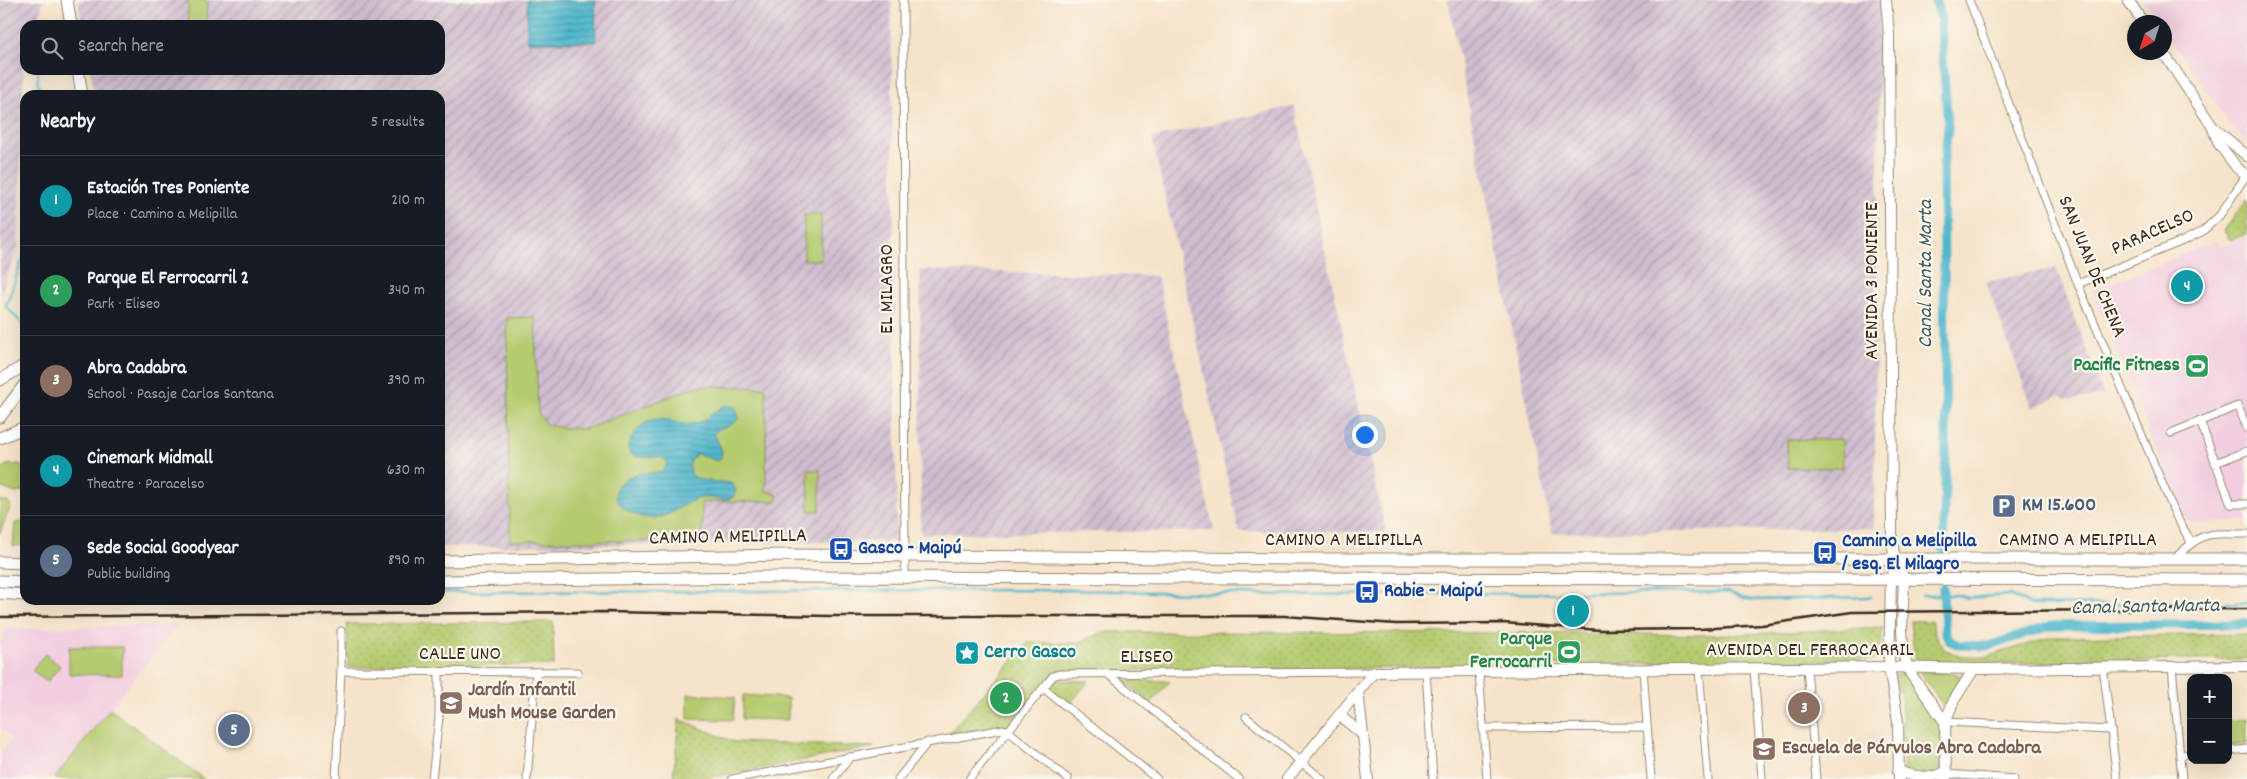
<!DOCTYPE html>
<meta charset="utf-8">
<style>
body{margin:0;font-family:Dekko,sans-serif;background:#242831;color:#f1f3f6}
.controls{position:absolute;right:15px;bottom:15px;display:grid;overflow:hidden;border-radius:10px;box-shadow:0 5px 20px #0002}
.controls button{width:45px;height:45px;display:grid;place-items:center;padding:0;border:0;border-bottom:1px solid #363941;background:#171b24;color:#f1f3f6;font:25px sans-serif}
.compass{position:absolute;left:2127px;top:15px;width:45px;height:45px;border-radius:50%;background:#171b24;box-shadow:0 5px 20px #0002;rotate:219deg}
.you{position:absolute;left:1364px;top:434px;width:18px;height:18px;margin:-12px;border:4px solid #fff;border-radius:50%;background:#1a73e8;box-shadow:0 0 0 8px #1a73e833}
.badge{display:grid;place-items:center;width:32px;height:32px;border-radius:50%;background:#1a73e8;color:#fff;font-size:16px;font-weight:700}
.pin{position:absolute;translate:-50% -50%;border:2px solid #fff;box-shadow:0 1px 5px #0006}
.list{margin:0;padding:0;list-style:none}
h2{display:flex;justify-content:space-between;align-items:center;height:65px;margin:0;padding:0 20px;font-size:21px}
h2 small{font-size:16px;font-weight:400;color:#9ea1a6}
.list li{display:grid;grid-template-columns:32px 1fr auto;gap:15px;align-items:center;box-sizing:border-box;height:90px;padding:0 20px;border-top:1px solid #363941}
.list b{display:block;font-size:19px;white-space:nowrap}
.list p{margin:0;font-size:16px;white-space:nowrap;color:#9ea1a6}
.list em{font-size:16px;font-style:normal;color:#9ea1a6}
.icon{flex:none;width:28px;height:28px;fill:none;stroke:currentColor;stroke-width:2;stroke-linecap:round;stroke-linejoin:round}
.map{position:relative;flex:none;width:2247px;height:779px;overflow:hidden}
.search{position:absolute;background:#171b24;box-shadow:0 5px 20px #0002;left:20px;top:20px;width:425px;height:55px;display:flex;align-items:center;gap:12px;box-sizing:border-box;padding:0 18px;border-radius:15px;color:#9ea1a6;font-size:19px}
.panel{position:absolute;background:#171b24;box-shadow:0 5px 20px #0002;left:20px;top:90px;width:425px;height:515px;border-radius:15px}
.map>svg:first-child{display:block}
.built{fill:#f2cfe0}
.industrial{fill:url(#industrial-furrows)}
.grass{fill:#b5cb70;stroke:#787a47}
.park{fill:url(#park-dots);stroke:#787a47}
.water{fill:url(#water-rules);stroke:#457076}
.lines{fill:none;stroke-linecap:round;stroke-linejoin:round}
.stream{stroke:#4fb7cd;stroke-width:2.5}
.canal{stroke:#4fb7cd;stroke-width:9}
.street-casing{stroke:#988674;stroke-width:9}
.secondary-casing{stroke:#988674;stroke-width:12}
.primary-casing{stroke:#988674;stroke-width:13}
.street{stroke:#fff;stroke-width:7}
.secondary{stroke:#fff;stroke-width:10}
.primary{stroke:#fff;stroke-width:11}
.rail{stroke:#3b2a1e;stroke-width:2.5}
.labels{text-anchor:middle;dominant-baseline:central;stroke-width:4.5;stroke-linejoin:round;paint-order:stroke}
.street-label{font-size:20px;fill:#3b2a1e;stroke:#fbf7ec}
.leisure-label{font-size:20px;font-weight:bold;fill:#27864d;stroke:#fbf7ec;text-anchor:end}
.service-label{font-size:20px;font-weight:bold;fill:#4e5e75;stroke:#fbf7ec;text-anchor:start}
.transit-label{font-size:20px;font-weight:bold;fill:#164399;stroke:#fbf7ec;text-anchor:start}
.culture-label{font-size:20px;font-weight:bold;fill:#0d838f;stroke:#fbf7ec;text-anchor:start}
.education-label{font-size:20px;font-weight:bold;fill:#785e54;stroke:#fbf7ec;text-anchor:start}
.water-label{font-size:21px;font-style:italic;fill:#425b5b;stroke:#fbf7ec}
</style>
<div class="map">
<svg width="2247" height="779" viewBox="0 0 2247 779">
<defs>
<pattern id="industrial-furrows" width="10" height="10" patternUnits="userSpaceOnUse" patternTransform="scale(1.25)"><rect width="10" height="10" fill="#cfbdcf"/><path d="M-1 1l2-2M0 10L10 0M9 11l2-2" fill="none" stroke="#a99aa7"/></pattern>
<pattern id="park-dots" width="8" height="8" patternUnits="userSpaceOnUse" patternTransform="scale(1.25)"><rect width="8" height="8" fill="#b5cb70"/><path d="M2 2h.1M6 6h.1" fill="none" stroke="#9dae61" stroke-width="1.8" stroke-linecap="round"/></pattern>
<pattern id="water-rules" width="6" height="5" patternUnits="userSpaceOnUse" patternTransform="scale(1.25)"><rect width="6" height="5" fill="#4fb7cd"/><path d="M0 2.5h6" fill="none" stroke="#4395a6"/></pattern>
</defs>
<rect width="100%" height="100%" fill="#fbf7ec"/>
<filter id="ink" filterUnits="userSpaceOnUse"><feTurbulence type="fractalNoise" baseFrequency=".02" numOctaves="2"/><feDisplacementMap in="SourceGraphic" scale="10" xChannelSelector="R" yChannelSelector="G"/><feConvolveMatrix kernelMatrix="1 2 1 2 8 2 1 2 1" color-interpolation-filters="sRGB"/></filter>
<filter id="wash" filterUnits="userSpaceOnUse"><feTurbulence type="fractalNoise" baseFrequency=".0096" numOctaves="4" result="noise"/><feDisplacementMap in="SourceGraphic" scale="20" xChannelSelector="R" yChannelSelector="G"/><feGaussianBlur stdDeviation="1.12" result="paint"/><feColorMatrix in="noise" values="0 0 0 0 0 0 0 0 0 0 0 0 0 0 0 0 0 1.4 0 .05"/><feComposite in="paint" operator="in"/></filter>
<g filter="url(#wash)">
<rect width="100%" height="100%" fill="#f5e3c9"/>
<g class="built">
<path d="M 2143,0 L 2247,0 L 2247,142 L 2232,127 L 2165,31 L 2164,22 L 2159,22 Z"/>
<path d="M 2247,237 L 2247,521 L 2192,523 L 2183,516 L 2093,291 L 2217,240 L 2221,247 Z"/>
<path d="M 178,624 L 54,779 L 0,779 L 0,755 L 12,739 L 0,728 L 0,645 L 6,629 Z"/>
</g>
<g class="industrial">
<path d="M 0,0 L 43,0 L 37,25 L 25,25 L 18,248 L 0,295 Z"/>
<path d="M 78,0 L 891,0 L 897,541 L 440,547 L 440,95 L 95,95 L 90,70 L 440,70 L 440,25 L 82,25 Z"/>
<path d="M 1448,0 L 1880,0 L 1874,528 L 1552,533 Z"/>
<path d="M 1294,106 L 1386,532 L 1239,531 L 1152,138 Z"/>
<path d="M 2056,268 L 2104,395 L 2070,400 L 2058,396 L 2032,408 L 1986,282 Z"/>
<path d="M 920,270 L 1157,276 L 1214,531 L 921,534 Z"/>
</g>
<g class="grass">
<path d="M 188,0 L 207,0 L 206,25 L 188,25 Z"/>
<rect x="804" y="215" width="17" height="45"/>
<path d="M 535,317 L 538,413 L 547,425 L 563,428 L 586,429 L 697,386 L 766,388 L 766,491 L 777,494 L 777,501 L 702,502 L 702,541 L 510,541 L 507,318 Z"/>
<path d="M 1842,439 L 1843,468 L 1788,468 L 1787,440 Z"/>
<path d="M 21,464 L 25,471 L 25,490 L 16,493 L 0,487 L 0,472 L 6,465 Z"/>
<path d="M 808,470 L 820,470 L 820,511 L 809,511 Z"/>
<path d="M 0,500 L 8,502 L 11,505 L 0,533 Z"/>
<path d="M 25,522 L 25,545 L 13,546 L 15,523 Z"/>
<path d="M 69,647 L 122,647 L 122,675 L 69,674 Z"/>
<path d="M 45,654 L 60,666 L 47,682 L 32,670 Z"/>
<path d="M 1920,672 L 1954,673 L 1959,675 C 1964,685 1951,699 1945,708 Z"/>
<path d="M 688,694 L 735,697 L 733,720 L 688,719 Z"/>
<path d="M 743,695 L 788,698 L 788,720 L 742,719 Z"/>
<path d="M 110,709 L 204,779 L 54,779 Z"/>
<path d="M 2247,719 L 2247,743 L 2228,745 L 2228,721 Z"/>
</g>
<g class="park">
<path d="M 2247,199 L 2247,234 L 2230,240 L 2224,231 Z"/>
<path d="M 1910,621 L 1931,621 L 1936,637 L 1944,649 L 1961,657 L 1986,657 L 2050,637 L 2247,634 L 2247,659 L 1923,665 L 1915,661 Z"/>
<path d="M 553,622 L 554,665 L 348,667 L 347,624 Z"/>
<path d="M 1883,627 L 1879,657 L 1877,660 L 1385,668 L 1057,671 L 1009,726 L 948,734 L 1029,642 L 1077,643 L 1103,632 L 1543,633 L 1727,635 Z"/>
<path d="M 1908,674 L 1940,719 L 1943,779 L 1904,779 L 1902,706 L 1900,692 L 1893,675 Z"/>
<path d="M 1057,680 L 1089,681 L 1069,705 L 1049,689 Z"/>
<path d="M 1122,680 L 1170,681 L 1151,703 Z"/>
<path d="M 679,719 L 734,742 L 874,747 L 702,779 L 673,779 Z"/>
</g>
<g class="water">
<path d="M 527,0 L 595,0 L 596,42 L 527,42 Z"/>
<path d="M 726,405 L 735,407 L 739,417 C 735,427 721,425 714,433 L 722,451 L 721,458 L 717,461 L 697,454 C 692,458 689,462 690,468 C 691,486 720,479 732,484 L 736,490 L 733,497 C 723,504 713,496 700,498 C 684,502 671,517 654,518 C 625,519 595,489 634,475 C 642,472 652,473 661,472 L 667,465 L 666,460 C 655,452 642,462 630,454 L 628,446 C 632,433 646,417 662,419 C 673,420 681,426 693,424 C 705,422 715,410 726,405 Z"/>
</g>
<g class="lines">
<g class="stream">
<path d="M 38,70 L 38,84 L 42,95"/>
<path d="M 25,252 L 6,306 L 25,327"/>
<path d="M 440,592 L 1070,590 L 1282,595 L 1730,592 L 1742,598 L 1754,600 L 1871,597"/>
<path d="M 1922,595 L 1957,595 L 1968,598 L 2009,595 L 2032,605 L 2247,603"/>
</g>
<g class="canal">
<path d="M 1935,0 L 1940,15 L 1948,128 L 1943,167 L 1946,449 L 1943,549"/>
<path d="M 1943,588 L 1945,632 L 1950,641 L 1959,645 L 1988,646 L 2050,626 L 2247,624"/>
</g>
</g>
</g>
<g filter="url(#ink)">
<g class="lines">
<defs>
<g id="street">
<path d="M 903,0 L 905,579"/>
<path d="M 1969,0 L 2078,284 L 2176,516 L 2191,542"/>
<path d="M 2078,284 L 2185,240 L 2203,231 L 2220,215 L 2247,174"/>
<path d="M 2200,421 L 2231,504 L 2247,504"/>
<path d="M 2171,433 L 2238,406 L 2247,428"/>
<path d="M 2215,463 L 2247,451"/>
<path d="M 2174,559 C 2204,530 2206,534 2247,534"/>
<path d="M 2103,666 L 2117,779"/>
<path d="M 2172,666 L 2182,779"/>
<path d="M 1754,668 L 1762,779"/>
<path d="M 1807,668 L 1816,779"/>
<path d="M 1643,669 L 1651,779"/>
<path d="M 1699,669 L 1708,779"/>
<path d="M 341,671 L 578,672"/>
<path d="M 1426,671 L 1433,779"/>
<path d="M 1479,671 L 1487,779"/>
<path d="M 1109,675 L 1239,779"/>
<path d="M 1043,688 L 1157,779"/>
<path d="M 1246,717 L 1322,779"/>
<path d="M 1945,722 L 2111,730"/>
<path d="M 1483,728 L 1647,727"/>
<path d="M 1008,731 L 1068,779"/>
<path d="M 2228,751 L 2247,749"/>
<path d="M 2180,755 L 2191,754"/>
<path d="M 1946,774 L 2014,779"/>
<path d="M 336,779 L 341,671 L 341,631"/>
<path d="M 432,779 L 439,717 L 439,672"/>
<path d="M 527,779 L 536,672"/>
<path d="M 732,779 L 1003,729 L 1008,731"/>
<path d="M 833,779 L 850,757"/>
<path d="M 898,779 L 928,742"/>
<path d="M 969,779 L 1043,688 L 1053,676 L 1059,674 L 1374,672"/>
</g>
<g id="secondary">
<path d="M 1886,0 L 1889,35 L 1892,541 L 1894,554 L 1904,579 L 1902,630 L 1904,657 L 1910,673 L 1945,722 L 1946,779"/>
<path d="M 2128,0 L 2143,22"/>
<path d="M 2163,52 L 2212,126 L 2219,144 L 2237,168 L 2247,176"/>
<path d="M 2213,127 L 2247,156"/>
<path d="M 1896,561 L 1891,579 L 1889,667 L 1898,722 L 1899,779"/>
<path d="M 1358,691 L 1368,779"/>
<path d="M 1339,715 L 1363,735"/>
<path d="M 1945,722 L 1954,700 L 1974,669"/>
<path d="M 1898,771 C 1913,777 1931,779 1946,772"/>
<path d="M 1287,779 L 1374,672 L 1889,667 L 1974,669 L 2247,666"/>
</g>
<g id="primary">
<path d="M 67,0 L 71,25"/>
<path d="M 78,70 L 82,95"/>
<path d="M 0,380 L 25,365"/>
<path d="M 0,417 L 25,384"/>
<path d="M 0,438 L 25,427"/>
<path d="M 440,561 L 791,555 L 1297,559 L 2247,559"/>
<path d="M 0,562 L 25,563"/>
<path d="M 0,581 L 25,582"/>
<path d="M 440,581 L 770,577 L 2247,580"/>
<path d="M 0,593 L 25,595"/>
</g>
</defs>
<use href="#street" class="street-casing"/>
<use href="#secondary" class="secondary-casing"/>
<use href="#primary" class="primary-casing"/>
<use href="#street" class="street"/>
<use href="#secondary" class="secondary"/>
<use href="#primary" class="primary"/>
<path class="rail" d="M 0,617 L 607,612 L 831,616 L 1284,616 L 1396,624 L 1503,623 L 1600,630 L 1700,629 L 1762,625 L 1852,612 L 2247,609"/>
</g>
</g>
<defs>
<symbol id="stadium-square" viewBox="-11 -11 22 22"><rect x="-9" y="-9" width="18" height="18" rx="4" fill="#2e9e5b" stroke="#fbf7ec"/><path d="M0-5a6.5 5 0 1 0 0 10a6.5 5 0 1 0 0-10ZM-3.5-1.8h7v3.6h-7Z" fill="#fff"/></symbol>
<symbol id="parking-square" viewBox="-11 -11 22 22"><rect x="-9" y="-9" width="18" height="18" rx="4" fill="#5c6f8a" stroke="#fbf7ec"/><path d="M-3.5-5.5H1a3.5 3.5 0 0 1 0 7H-1V5.5H-3.5ZM-1-3.4V-.6H.8a1.4 1.4 0 0 0 0-2.8Z" fill="#fff"/></symbol>
<symbol id="bus-square" viewBox="-11 -11 22 22"><rect x="-9" y="-9" width="18" height="18" rx="4" fill="#1a4fb4" stroke="#fbf7ec"/><path d="M-5-6H5V4H4V6H2V4H-2V6H-4V4H-5ZM-3.5-4V0h7V-4ZM-3.5 1.2v1.5H-2V1.2ZM2 1.2v1.5H3.5V1.2Z" fill="#fff"/></symbol>
<symbol id="sight-square" viewBox="-11 -11 22 22"><rect x="-9" y="-9" width="18" height="18" rx="4" fill="#0f9aa8" stroke="#fbf7ec"/><path d="M0-6L1.8-2.2L6-1.7L2.9 1.2L3.7 5.4L0 3.3L-3.7 5.4L-2.9 1.2L-6-1.7L-1.8-2.2Z" fill="#fff"/></symbol>
<symbol id="school-square" viewBox="-11 -11 22 22"><rect x="-9" y="-9" width="18" height="18" rx="4" fill="#8d6e63" stroke="#fbf7ec"/><path d="M0-5L7-2L0 1L-7-2ZM-4 1L0 2.5L4 1V4Q0 6-4 4Z" fill="#fff"/></symbol>
</defs>
<g fill-rule="evenodd">
<use href="#stadium-square" x="2183" y="352" width="28" height="28"/>
<use href="#parking-square" x="1990" y="492" width="28" height="28"/>
<use href="#bus-square" x="827" y="535" width="28" height="28"/>
<use href="#bus-square" x="1811" y="539" width="28" height="28"/>
<use href="#bus-square" x="1353" y="578" width="28" height="28"/>
<use href="#stadium-square" x="1555" y="638" width="28" height="28"/>
<use href="#sight-square" x="953" y="639" width="28" height="28"/>
<use href="#school-square" x="437" y="689" width="28" height="28"/>
<use href="#school-square" x="1750" y="735" width="28" height="28"/>
</g>
<g class="labels">
<g class="street-label">
<text transform="translate(2153 233) rotate(-24)">PARACELSO</text>
<text transform="translate(2091 267) rotate(68)">SAN JUAN DE CHENA</text>
<text transform="translate(1873 281) rotate(-90)">AVENIDA 3 PONIENTE</text>
<text transform="translate(888 289) rotate(-90)">EL MILAGRO</text>
<text transform="translate(728 538) rotate(-1)">CAMINO A MELIPILLA</text>
<text x="1344" y="541">CAMINO A MELIPILLA</text>
<text x="2078" y="541">CAMINO A MELIPILLA</text>
<text x="1810" y="651">AVENIDA DEL FERROCARRIL</text>
<text x="460" y="655">CALLE UNO</text>
<text x="1147" y="658">ELISEO</text>
</g>
<g class="leisure-label">
<text x="2180" y="366">Pacific Fitness</text>
<text x="1552" y="640">Parque<tspan x="1552" dy="23">Ferrocarril</tspan></text>
</g>
<g class="service-label">
<text x="2022" y="506">KM 15.600</text>
</g>
<g class="transit-label">
<text x="1842" y="542">Camino a Melipilla<tspan x="1842" dy="23">/ esq. El Milagro</tspan></text>
<text x="858" y="549">Gasco - Maipú</text>
<text x="1384" y="592">Rabie - Maipú</text>
</g>
<g class="culture-label">
<text x="984" y="653">Cerro Gasco</text>
</g>
<g class="education-label">
<text x="468" y="691">Jardín Infantil<tspan x="468" dy="23">Mush Mouse Garden</tspan></text>
<text x="1782" y="749">Escuela de Párvulos Abra Cadabra</text>
</g>
<g class="water-label">
<text transform="translate(1927 274) rotate(-90)">Canal Santa Marta</text>
<text transform="translate(2145 608) rotate(-1)">Canal Santa Marta</text>
</g>
</g>
</svg>
<div class="controls">
<button>+</button>
<button>−</button>
</div>
<svg class="compass" viewBox="-18 -18 36 36"><path d="M0-13l5 13h-10z" fill="#e53935"/><path d="M0 13l5-13h-10z" fill="#9ea1a6"/></svg>
<div class="you"></div>
<div class="pin badge" style="left:1573px;top:611px;background:#0f9aa8">1</div>
<div class="pin badge" style="left:1006px;top:698px;background:#2e9e5b">2</div>
<div class="pin badge" style="left:1804px;top:708px;background:#8d6e63">3</div>
<div class="pin badge" style="left:2187px;top:286px;background:#0f9aa8">4</div>
<div class="pin badge" style="left:234px;top:730px;background:#5c6f8a">5</div>
<div class="search"><svg class="icon" aria-label="search" viewBox="0 0 24 24"><circle cx="10" cy="10" r="6"/><path d="M15 15l6 6"/></svg>Search here</div>
<section class="panel">
<h2>Nearby<small>5 results</small></h2>
<ul class="list">
<li><span class="badge" style="background:#0f9aa8">1</span><div><b>Estación Tres Poniente</b><p>Place · Camino a Melipilla</p></div><em>210 m</em></li>
<li><span class="badge" style="background:#2e9e5b">2</span><div><b>Parque El Ferrocarril 2</b><p>Park · Eliseo</p></div><em>340 m</em></li>
<li><span class="badge" style="background:#8d6e63">3</span><div><b>Abra Cadabra</b><p>School · Pasaje Carlos Santana</p></div><em>390 m</em></li>
<li><span class="badge" style="background:#0f9aa8">4</span><div><b>Cinemark Midmall</b><p>Theatre · Paracelso</p></div><em>630 m</em></li>
<li><span class="badge" style="background:#5c6f8a">5</span><div><b>Sede Social Goodyear</b><p>Public building</p></div><em>890 m</em></li>
</ul>
</section>
</div>
